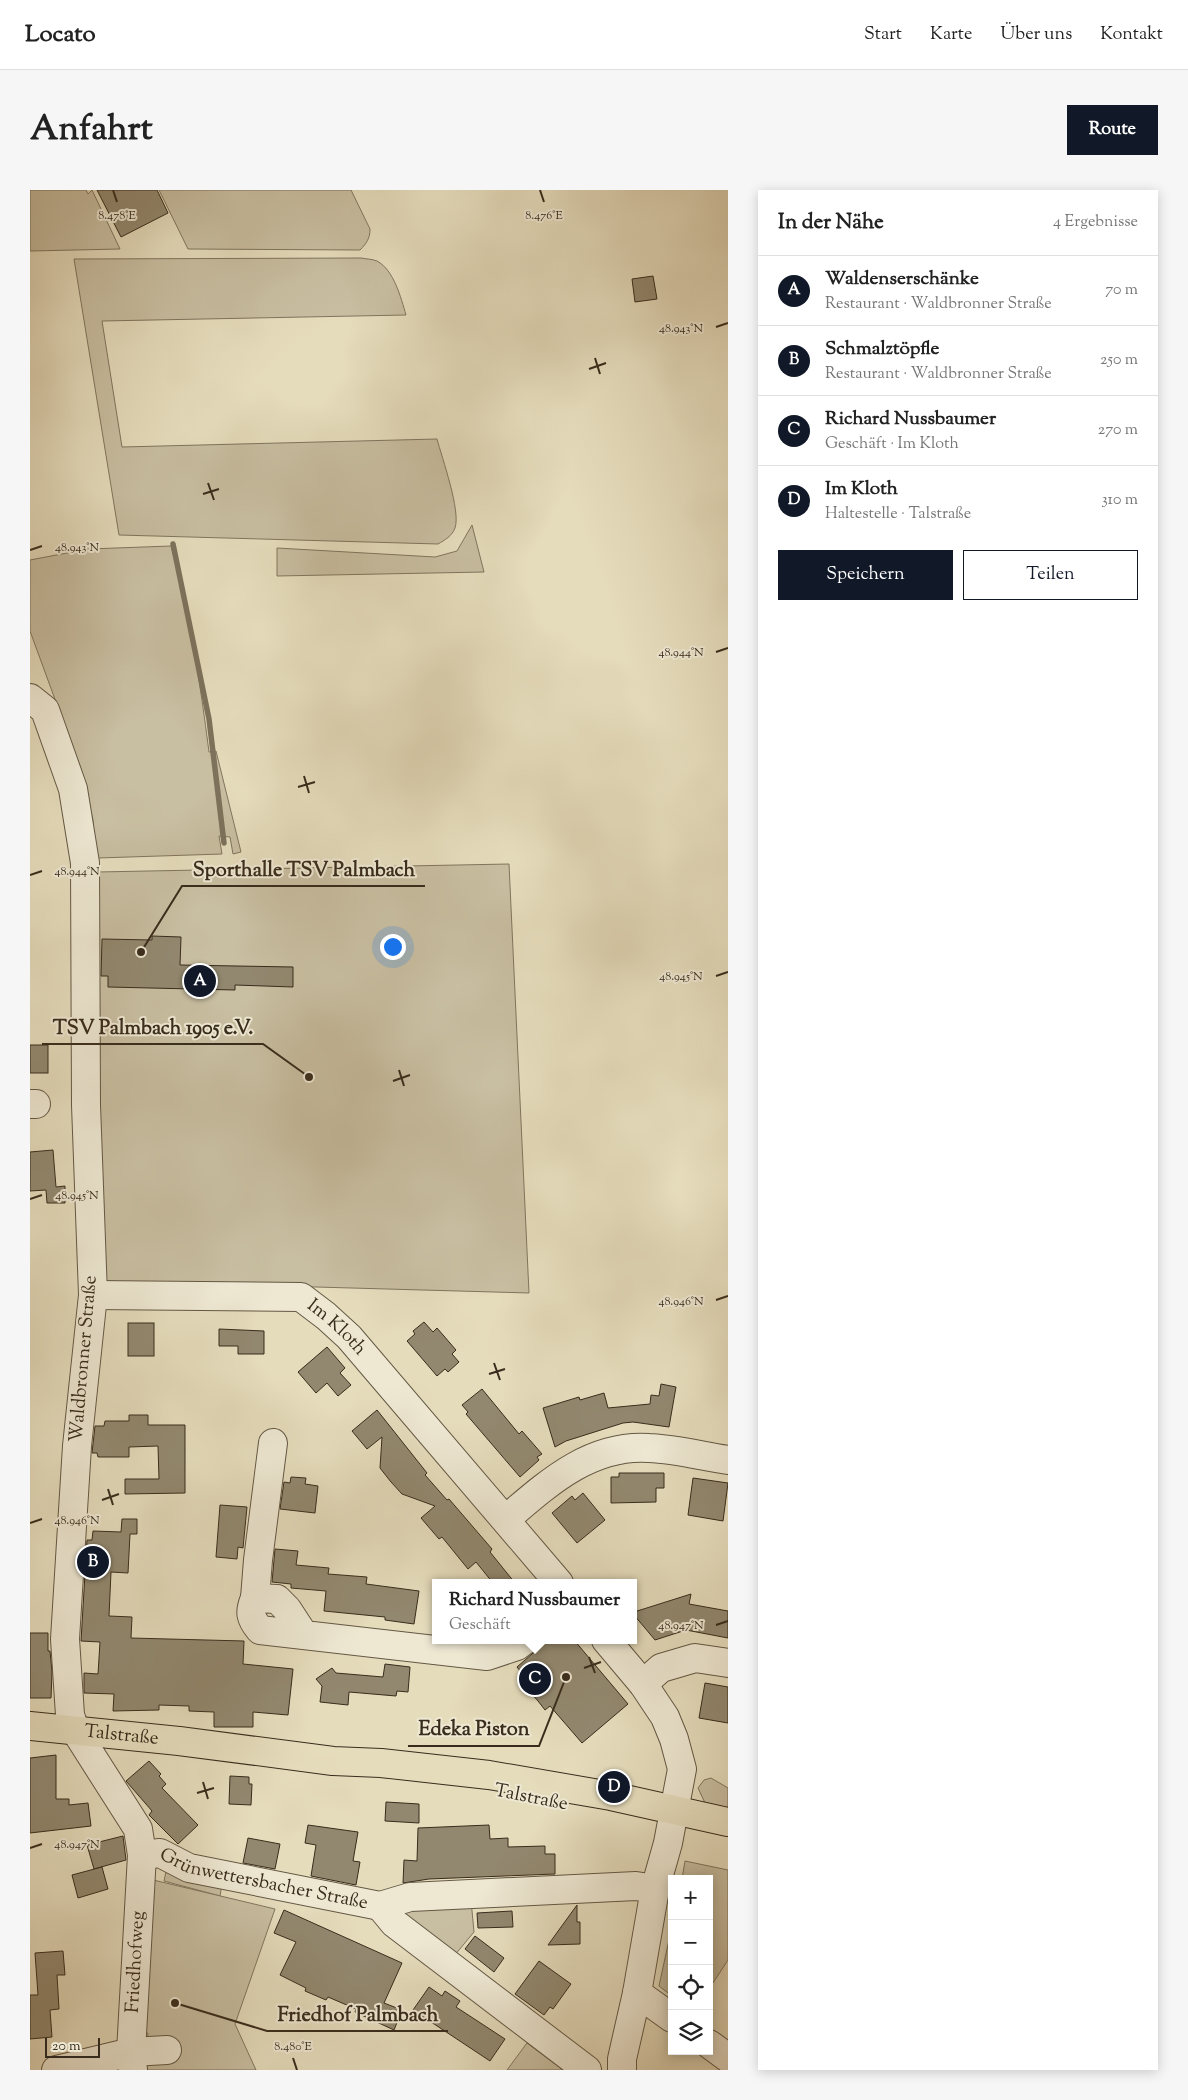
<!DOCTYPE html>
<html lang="de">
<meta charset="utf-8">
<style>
body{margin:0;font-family:"Sorts Mill Goudy",serif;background:#f6f6f6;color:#222}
.controls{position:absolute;right:15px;bottom:15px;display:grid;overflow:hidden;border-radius:0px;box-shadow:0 2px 12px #0003}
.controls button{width:45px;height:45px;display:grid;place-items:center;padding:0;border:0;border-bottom:1px solid #e0e0e0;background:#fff;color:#222;font:25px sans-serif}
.scale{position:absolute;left:15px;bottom:12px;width:55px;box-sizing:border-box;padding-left:5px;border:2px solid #392c1c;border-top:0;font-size:14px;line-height:18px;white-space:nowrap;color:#392c1c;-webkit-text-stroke:4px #eee8d3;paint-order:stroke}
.you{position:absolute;left:362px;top:756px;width:18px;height:18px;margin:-12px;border:4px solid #fff;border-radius:50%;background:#1a73e8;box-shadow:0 0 0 8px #1a73e833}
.badge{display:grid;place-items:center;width:32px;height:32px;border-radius:50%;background:#111827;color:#fff;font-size:16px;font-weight:700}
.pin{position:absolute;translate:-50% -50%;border:2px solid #fff;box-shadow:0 1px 5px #0006}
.popup{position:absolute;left:402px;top:1389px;width:205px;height:65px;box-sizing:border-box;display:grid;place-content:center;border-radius:0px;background:#fff;filter:drop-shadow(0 1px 4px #0005);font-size:16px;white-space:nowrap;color:#767676}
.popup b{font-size:19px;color:#222}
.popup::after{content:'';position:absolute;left:50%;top:100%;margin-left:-10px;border:10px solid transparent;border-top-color:#fff}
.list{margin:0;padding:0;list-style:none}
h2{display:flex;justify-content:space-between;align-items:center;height:65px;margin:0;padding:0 20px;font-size:21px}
h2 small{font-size:16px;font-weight:400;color:#767676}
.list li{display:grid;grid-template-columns:32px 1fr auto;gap:15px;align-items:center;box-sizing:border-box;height:70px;padding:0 20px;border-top:1px solid #e0e0e0}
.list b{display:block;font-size:19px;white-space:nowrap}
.list p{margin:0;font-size:16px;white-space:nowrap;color:#767676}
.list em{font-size:16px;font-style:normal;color:#767676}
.actions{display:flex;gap:10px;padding:15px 20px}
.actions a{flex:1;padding:11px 0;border:1px solid #111827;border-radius:0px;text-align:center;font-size:18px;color:#111827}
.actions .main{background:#111827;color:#fff}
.icon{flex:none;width:28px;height:28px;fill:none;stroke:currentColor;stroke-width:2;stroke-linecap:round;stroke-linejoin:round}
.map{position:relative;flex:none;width:698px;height:1880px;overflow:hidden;border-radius:0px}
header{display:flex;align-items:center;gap:30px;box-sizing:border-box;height:70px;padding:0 25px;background:#fff;border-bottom:1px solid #e0e0e0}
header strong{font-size:24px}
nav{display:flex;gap:28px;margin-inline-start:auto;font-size:18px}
.intro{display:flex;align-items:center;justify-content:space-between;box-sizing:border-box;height:120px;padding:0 30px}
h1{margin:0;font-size:35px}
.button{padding:12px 22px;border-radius:0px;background:#111827;color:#fff;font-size:18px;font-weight:700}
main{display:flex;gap:30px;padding:0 30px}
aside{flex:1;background:#fff;border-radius:0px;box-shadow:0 2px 12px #0003}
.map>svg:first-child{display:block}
.green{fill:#c8bea1;stroke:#80755e}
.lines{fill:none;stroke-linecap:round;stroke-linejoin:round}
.stream{stroke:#7d725c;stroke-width:5.5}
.building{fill:#92886f;stroke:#392c1c}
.minor-casing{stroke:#645844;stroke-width:30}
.major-casing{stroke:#392c1c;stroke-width:30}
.minor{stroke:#eee8d3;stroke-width:28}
.major{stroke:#e5dcbc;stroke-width:28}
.ticks{fill:none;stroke:#392c1c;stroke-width:2}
.labels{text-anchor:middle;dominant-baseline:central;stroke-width:4;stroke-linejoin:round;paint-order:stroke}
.street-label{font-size:19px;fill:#392c1c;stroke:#eee8d3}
.ticks-label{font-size:12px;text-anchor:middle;fill:#392c1c;stroke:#eee8d3;stroke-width:4;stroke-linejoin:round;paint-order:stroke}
.leader{fill:none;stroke:#392c1c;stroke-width:2}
.callout-dot{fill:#392c1c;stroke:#eee8d3;stroke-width:2}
.callout-label{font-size:20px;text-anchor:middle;font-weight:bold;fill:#392c1c;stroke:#eee8d3;stroke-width:4;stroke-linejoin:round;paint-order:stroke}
</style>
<header>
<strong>Locato</strong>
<nav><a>Start</a><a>Karte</a><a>Über uns</a><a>Kontakt</a></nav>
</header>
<div class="intro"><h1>Anfahrt</h1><a class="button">Route</a></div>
<main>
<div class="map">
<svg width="698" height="1880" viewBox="0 0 698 1880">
<rect width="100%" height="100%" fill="#e5dcbc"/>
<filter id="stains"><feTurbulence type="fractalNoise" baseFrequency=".004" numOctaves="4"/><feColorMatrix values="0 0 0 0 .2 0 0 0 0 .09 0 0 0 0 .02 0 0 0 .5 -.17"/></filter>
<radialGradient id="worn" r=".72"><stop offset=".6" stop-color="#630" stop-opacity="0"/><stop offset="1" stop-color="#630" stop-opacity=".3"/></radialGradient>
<g class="green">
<path d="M 0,0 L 56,0 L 58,4 L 62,0 L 90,59 L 0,61 Z"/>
<path d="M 129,0 L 321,0 L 340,39 C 340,48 337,53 330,60 L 158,59 Z"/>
<path d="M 331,68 C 336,69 342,69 347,71 C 364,80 371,108 376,125 L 72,131 L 92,257 L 407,249 C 412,268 431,321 425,338 C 422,346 415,350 408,354 L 89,345 L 44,69 Z"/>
<path d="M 442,335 L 454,382 L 247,386 L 247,358 L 405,367 L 427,361 Z"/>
<path d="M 141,356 C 160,424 170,492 179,562 L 186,561 L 211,662 L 203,664 L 200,647 L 189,646 L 192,664 L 68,668 L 63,664 L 63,630 L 49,575 L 0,441 L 0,370 L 58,359 Z"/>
<path d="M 479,674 L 499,1103 L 72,1091 L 67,682 Z"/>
<path d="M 681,1588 L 698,1598 L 698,1625 L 675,1613 L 668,1598 L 674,1590 Z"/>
<path d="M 655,1671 L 698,1680 L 698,1770 L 679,1799 L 679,1689 L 652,1689 Z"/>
<path d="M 137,1677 L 192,1694 L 190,1706 L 134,1691 Z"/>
<path d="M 119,1689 L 245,1719 L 205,1834 L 226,1880 L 109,1880 L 115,1872 L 118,1843 L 111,1843 Z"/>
<path d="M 441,1710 L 444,1742 L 424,1766 L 373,1726 L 382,1715 Z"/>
<path d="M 642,1736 L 642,1806 L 629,1796 Z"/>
<path d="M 497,1853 L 533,1880 L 477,1880 Z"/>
</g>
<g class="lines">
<path class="stream" d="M 143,354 L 179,529 L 194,653"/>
</g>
<g class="building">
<path d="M 67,0 L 127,0 L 138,23 L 91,47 Z"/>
<path d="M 623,86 L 627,109 L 605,112 L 602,89 Z"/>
<path d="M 122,746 L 151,747 L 150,775 L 263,777 L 263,797 L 205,795 L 205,800 L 78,797 L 78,786 L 71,786 L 72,749 L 122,750 Z"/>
<rect x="0" y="855" width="18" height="28"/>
<path d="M 23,960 L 26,997 L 35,996 L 35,1013 L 17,1013 L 16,1000 L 0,1001 L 0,962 Z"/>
<path d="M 394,1132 L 403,1142 L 407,1138 L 426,1160 L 422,1164 L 429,1172 L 418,1182 L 415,1179 L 407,1186 L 377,1151 L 385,1144 L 383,1141 Z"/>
<rect x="98" y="1133" width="26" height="33"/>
<path d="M 189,1139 L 234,1141 L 234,1164 L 208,1164 L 208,1156 L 189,1156 Z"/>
<path d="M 297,1157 L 315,1178 L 310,1183 L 321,1195 L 308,1206 L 297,1193 L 286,1203 L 268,1182 Z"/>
<path d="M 631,1194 L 646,1197 L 639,1237 L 603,1232 L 593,1233 L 536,1251 L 525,1257 L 513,1218 L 549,1207 L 550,1210 L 574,1203 L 578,1218 L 620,1214 L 621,1205 L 629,1206 Z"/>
<path d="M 452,1199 L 489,1244 L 492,1241 L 512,1264 L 507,1267 L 509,1270 L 490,1287 L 436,1224 L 438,1222 L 432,1215 Z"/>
<path d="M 347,1220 L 397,1283 L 395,1285 L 417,1310 L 419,1309 L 462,1359 L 460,1362 L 485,1393 L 463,1393 L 446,1372 L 438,1379 L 412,1347 L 409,1349 L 391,1328 L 405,1316 L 372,1304 L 361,1292 L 350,1278 L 352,1247 L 337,1259 L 322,1241 Z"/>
<path d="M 99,1225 L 118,1225 L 118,1235 L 155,1235 L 155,1303 L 95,1304 L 95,1289 L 129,1289 L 128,1256 L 99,1257 L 99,1267 L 68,1267 L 67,1263 L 62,1263 L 65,1236 L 74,1236 L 75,1231 L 99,1231 Z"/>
<path d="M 589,1283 L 634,1283 L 634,1298 L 626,1298 L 626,1312 L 581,1313 L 581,1287 L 589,1287 Z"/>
<path d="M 261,1287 L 276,1288 L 275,1294 L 288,1296 L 285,1323 L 250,1319 L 254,1292 L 260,1293 Z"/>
<path d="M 663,1288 L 698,1293 L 693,1331 L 658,1325 Z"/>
<path d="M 553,1303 L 575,1330 L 547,1353 L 522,1323 L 542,1306 L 545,1310 Z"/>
<path d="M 190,1315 L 217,1317 L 213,1358 L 208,1357 L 207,1369 L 186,1367 Z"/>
<path d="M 92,1329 L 107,1329 L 107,1344 L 100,1344 L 98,1383 L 81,1382 L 79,1426 L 102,1427 L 101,1448 L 214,1451 L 213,1474 L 263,1479 L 258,1525 L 223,1522 L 223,1537 L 184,1537 L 184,1522 L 159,1521 L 159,1516 L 129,1515 L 129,1520 L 83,1521 L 84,1504 L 54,1503 L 54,1483 L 68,1484 L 70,1452 L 51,1451 L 57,1350 L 62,1350 L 63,1341 L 91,1342 Z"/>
<path d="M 245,1359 L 268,1361 L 266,1375 L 299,1378 L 298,1384 L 337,1387 L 336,1394 L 389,1401 L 384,1434 L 355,1430 L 355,1427 L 294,1421 L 296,1401 L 261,1398 L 261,1394 L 242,1392 Z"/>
<path d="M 661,1404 L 659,1414 L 698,1421 L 698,1448 L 656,1440 L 625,1450 L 604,1425 L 604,1422 Z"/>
<path d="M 0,1443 L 18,1443 L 18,1461 L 20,1461 L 22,1482 L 21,1508 L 0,1508 Z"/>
<path d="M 518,1450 L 544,1450 L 598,1514 L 552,1553 L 520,1516 L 515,1520 L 508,1511 L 500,1502 L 504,1498 L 487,1477 Z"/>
<path d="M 355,1474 L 380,1477 L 378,1502 L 367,1501 L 366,1506 L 319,1502 L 318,1515 L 290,1512 L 292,1496 L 286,1489 L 302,1478 L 306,1483 L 353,1487 Z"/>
<path d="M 675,1493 L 698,1497 L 698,1533 L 669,1528 Z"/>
<path d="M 26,1565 L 26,1609 L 39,1609 L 39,1615 L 58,1613 L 61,1636 L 0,1643 L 0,1568 Z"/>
<path d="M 119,1571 L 131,1584 L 129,1586 L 136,1594 L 132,1598 L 168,1635 L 148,1654 L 119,1625 L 122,1621 L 96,1591 Z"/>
<path d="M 200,1586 L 219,1587 L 219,1594 L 222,1594 L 221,1615 L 199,1614 Z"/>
<path d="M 356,1612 L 389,1614 L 389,1633 L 355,1631 Z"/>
<path d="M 278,1635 L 328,1642 L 323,1671 L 330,1672 L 326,1695 L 281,1686 L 286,1655 L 275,1653 Z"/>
<path d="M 459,1635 L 460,1649 L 478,1648 L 478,1657 L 515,1656 L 515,1664 L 525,1664 L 525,1684 L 399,1689 L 373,1693 L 374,1670 L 387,1671 L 388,1638 Z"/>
<path d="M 93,1646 L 96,1670 L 64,1679 L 57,1655 Z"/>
<path d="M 218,1648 L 250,1654 L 245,1679 L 213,1673 Z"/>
<path d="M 72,1677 L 78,1699 L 48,1708 L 42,1685 Z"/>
<path d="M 547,1715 L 547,1732 L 550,1732 L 550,1754 L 518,1755 Z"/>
<path d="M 254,1720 L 372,1773 L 354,1813 L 372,1820 L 364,1840 L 325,1822 L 326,1819 L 298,1807 L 296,1810 L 275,1801 L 276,1798 L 250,1785 L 266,1752 L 244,1743 Z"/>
<path d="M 482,1721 L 483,1737 L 448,1738 L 447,1723 Z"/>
<path d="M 445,1746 L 474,1768 L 464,1782 L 435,1759 Z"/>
<path d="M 33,1761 L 35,1785 L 27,1785 L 29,1819 L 20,1820 L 22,1847 L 0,1849 L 0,1805 L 8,1805 L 5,1763 Z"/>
<path d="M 509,1771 L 541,1794 L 523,1819 L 520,1817 L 514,1825 L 485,1804 Z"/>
<path d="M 399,1797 L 412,1806 L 415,1801 L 430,1811 L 426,1817 L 475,1849 L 460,1871 L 383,1820 Z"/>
</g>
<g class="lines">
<defs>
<g id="minor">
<path d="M 0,508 L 15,520 L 43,599 L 55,673 L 56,915 L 63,1105 L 47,1256 L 35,1449 L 40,1525 L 45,1540 L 108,1639 L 112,1665 L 101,1862 L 103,1880"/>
<path d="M 0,914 L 6,914"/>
<path id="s1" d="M 63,1105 L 271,1107 L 296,1126 L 319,1147 L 529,1393"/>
<path d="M 476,1329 C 517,1294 560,1254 619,1258 C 645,1259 672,1266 698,1270"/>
<path d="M 225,1408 L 228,1370 L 243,1253"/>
<path d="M 274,1445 L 257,1419 L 247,1409 L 225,1408 C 219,1422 220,1428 230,1440 L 457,1466 L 487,1456 L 495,1450"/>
<path d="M 576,1450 L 613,1494 L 635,1527 L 644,1549 L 652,1579 L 638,1653 L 625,1699 L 607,1803 L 592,1869 L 592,1880"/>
<path d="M 613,1494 L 631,1478 L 665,1468 L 698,1473"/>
<path id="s2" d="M 112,1665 L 130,1663 L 159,1678 L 350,1716 L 380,1707 L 606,1696 L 625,1699"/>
<path d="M 350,1716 L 364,1733 L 557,1880"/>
<path d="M 607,1803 L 642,1828"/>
<path d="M 679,1854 L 698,1868"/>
<path d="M 26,1880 L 101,1862 L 137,1860"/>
</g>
<g id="major">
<path id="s3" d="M 0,1536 L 149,1551 L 303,1571 L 351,1573 L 459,1585 L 581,1606 L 698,1632"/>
</g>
</defs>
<use href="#minor" class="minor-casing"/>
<use href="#major" class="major-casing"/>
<use href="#minor" class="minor"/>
<use href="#major" class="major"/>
</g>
<path class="ticks" d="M 83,0 L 87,12M 510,0 L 514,12M 686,137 L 698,133M 565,168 L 570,184M 559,179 L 576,173M 178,293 L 184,310M 173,304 L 189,299M 0,360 L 12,356M 686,462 L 698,458M 274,586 L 279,603M 268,597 L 285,592M 0,685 L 12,681M 686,786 L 698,782M 369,880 L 374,896M 363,891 L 380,885M 0,1009 L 12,1005M 686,1110 L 698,1106M 464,1173 L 470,1190M 459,1184 L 475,1179M 78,1299 L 83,1315M 72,1310 L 89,1304M 0,1333 L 12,1329M 686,1435 L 698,1431M 559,1467 L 565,1483M 554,1478 L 571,1472M 173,1592 L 178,1609M 167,1603 L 184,1598M 0,1658 L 12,1654M 263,1868 L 267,1880"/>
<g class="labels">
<g class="street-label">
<text stroke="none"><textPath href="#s1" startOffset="255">Im Kloth</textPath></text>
<text transform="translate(54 1169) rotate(-85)">Waldbronner Straße</text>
<text stroke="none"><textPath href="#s3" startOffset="92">Talstraße</textPath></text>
<text transform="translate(501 1608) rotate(11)">Talstraße</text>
<text stroke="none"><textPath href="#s2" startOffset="126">Grünwettersbacher Straße</textPath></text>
<text transform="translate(106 1772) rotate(-87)">Friedhofweg</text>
</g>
</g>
<g class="ticks-label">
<text x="87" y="29">8.478°E</text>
<text x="514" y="29">8.476°E</text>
<text x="651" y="142">48.943°N</text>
<text x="47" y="361">48.943°N</text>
<text x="651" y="466">48.944°N</text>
<text x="47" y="685">48.944°N</text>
<text x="651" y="790">48.945°N</text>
<text x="47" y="1009">48.945°N</text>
<text x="651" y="1115">48.946°N</text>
<text x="47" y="1334">48.946°N</text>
<text x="651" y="1439">48.947°N</text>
<text x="47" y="1658">48.947°N</text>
<text x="263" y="1860">8.480°E</text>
</g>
<path class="leader" d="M111 762L152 696H395M279 887L233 854H12M536 1487L509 1556H378M145 1813L237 1841H418"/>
<g class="callout-dot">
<circle cx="111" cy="762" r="5"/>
<circle cx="279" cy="887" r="5"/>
<circle cx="536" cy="1487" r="5"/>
<circle cx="145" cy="1813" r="5"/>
</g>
<g class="callout-label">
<text x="274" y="686">Sporthalle TSV Palmbach</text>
<text x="123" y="844">TSV Palmbach 1905 e.V.</text>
<text x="444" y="1545">Edeka Piston</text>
<text x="328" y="1831">Friedhof Palmbach</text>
</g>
<rect width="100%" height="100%" filter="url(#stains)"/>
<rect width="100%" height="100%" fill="url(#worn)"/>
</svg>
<div class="controls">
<button>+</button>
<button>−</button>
<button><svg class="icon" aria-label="locate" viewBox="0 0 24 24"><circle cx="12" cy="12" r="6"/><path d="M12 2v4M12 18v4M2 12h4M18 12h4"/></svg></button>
<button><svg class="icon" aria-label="layers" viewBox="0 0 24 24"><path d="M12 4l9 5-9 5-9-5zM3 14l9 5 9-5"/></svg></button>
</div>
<div class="scale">20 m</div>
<div class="you"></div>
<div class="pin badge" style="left:170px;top:791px">A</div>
<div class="pin badge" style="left:63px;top:1372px">B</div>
<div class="pin badge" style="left:505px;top:1489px">C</div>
<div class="popup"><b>Richard Nussbaumer</b>Geschäft</div>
<div class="pin badge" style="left:584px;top:1597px">D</div>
</div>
<aside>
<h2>In der Nähe<small>4 Ergebnisse</small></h2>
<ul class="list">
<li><span class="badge">A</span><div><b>Waldenserschänke</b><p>Restaurant · Waldbronner Straße</p></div><em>70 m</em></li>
<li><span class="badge">B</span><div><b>Schmalztöpfle</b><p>Restaurant · Waldbronner Straße</p></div><em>250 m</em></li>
<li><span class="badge">C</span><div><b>Richard Nussbaumer</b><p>Geschäft · Im Kloth</p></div><em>270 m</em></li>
<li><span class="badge">D</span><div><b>Im Kloth</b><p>Haltestelle · Talstraße</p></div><em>310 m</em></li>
</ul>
<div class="actions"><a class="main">Speichern</a><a>Teilen</a></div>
</aside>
</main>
